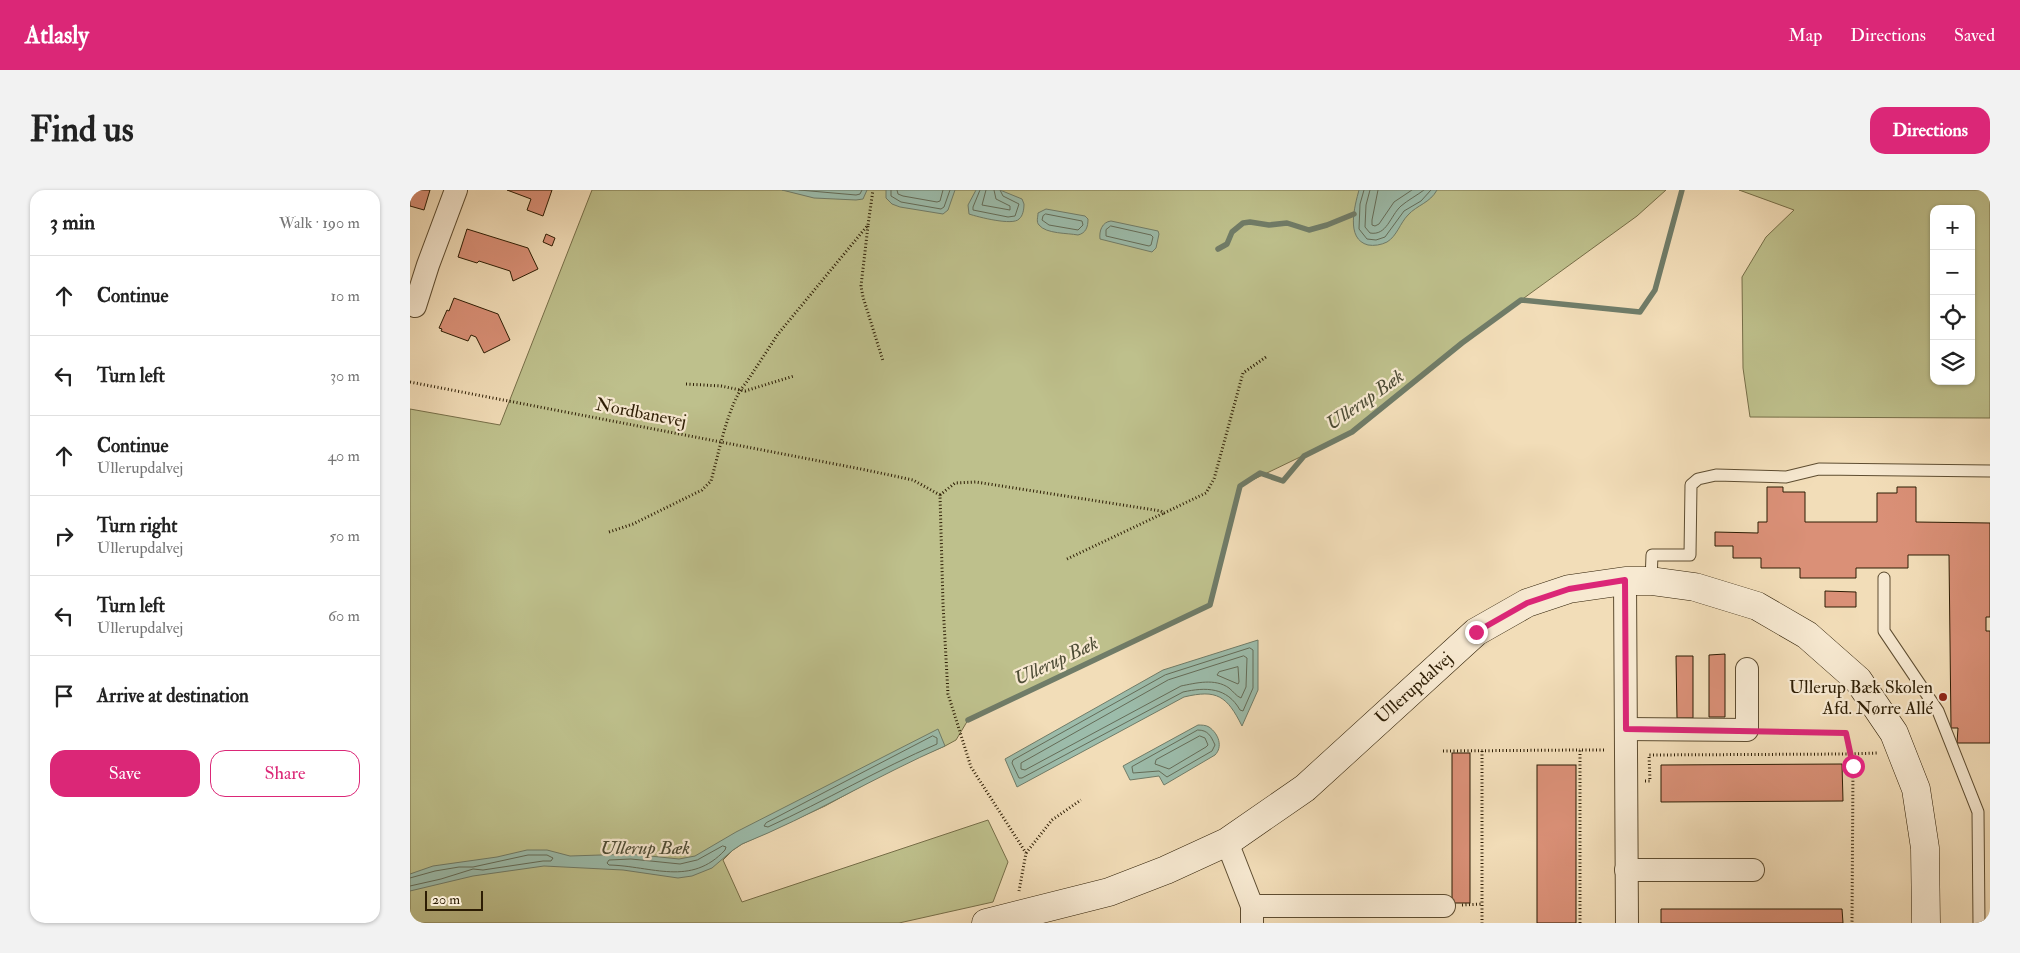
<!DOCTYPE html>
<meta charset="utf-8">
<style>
body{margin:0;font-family:"IM FELL Double Pica",serif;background:#f2f2f2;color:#222}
.controls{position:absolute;right:15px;top:15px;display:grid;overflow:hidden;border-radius:10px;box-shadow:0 1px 4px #0004}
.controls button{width:45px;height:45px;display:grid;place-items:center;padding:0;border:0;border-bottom:1px solid #e0e0e0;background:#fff;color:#222;font:25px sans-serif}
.scale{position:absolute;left:15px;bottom:12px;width:58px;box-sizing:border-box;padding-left:5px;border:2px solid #2d1d04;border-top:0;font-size:14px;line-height:18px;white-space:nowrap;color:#2d1d04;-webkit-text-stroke:4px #f7e9d1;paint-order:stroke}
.stop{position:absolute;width:15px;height:15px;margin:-11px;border:4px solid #db2777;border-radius:50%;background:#fff}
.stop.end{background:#db2777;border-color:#fff;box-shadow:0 1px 5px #0008}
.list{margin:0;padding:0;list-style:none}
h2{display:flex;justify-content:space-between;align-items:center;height:65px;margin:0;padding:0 20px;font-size:21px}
h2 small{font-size:16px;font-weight:400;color:#767676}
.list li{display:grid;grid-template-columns:32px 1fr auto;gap:15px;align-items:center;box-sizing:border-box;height:80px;padding:0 20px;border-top:1px solid #e0e0e0}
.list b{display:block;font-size:19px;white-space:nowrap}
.list p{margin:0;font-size:16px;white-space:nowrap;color:#767676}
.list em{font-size:16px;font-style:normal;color:#767676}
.actions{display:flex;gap:10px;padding:15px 20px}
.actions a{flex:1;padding:11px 0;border:1px solid #db2777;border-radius:15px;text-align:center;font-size:18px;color:#db2777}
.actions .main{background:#db2777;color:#fff}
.icon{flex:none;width:28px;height:28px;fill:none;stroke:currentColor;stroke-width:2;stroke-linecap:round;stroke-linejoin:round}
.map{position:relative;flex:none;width:1580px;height:733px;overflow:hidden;border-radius:15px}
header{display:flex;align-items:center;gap:30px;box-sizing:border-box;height:70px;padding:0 25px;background:#db2777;color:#fff}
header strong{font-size:24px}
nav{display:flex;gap:28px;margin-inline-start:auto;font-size:18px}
.intro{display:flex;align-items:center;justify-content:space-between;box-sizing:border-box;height:120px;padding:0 30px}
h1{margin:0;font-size:35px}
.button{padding:12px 22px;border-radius:15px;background:#db2777;color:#fff;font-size:18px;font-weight:700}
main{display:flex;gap:30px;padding:0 30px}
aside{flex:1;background:#fff;border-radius:15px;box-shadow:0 1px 4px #0004}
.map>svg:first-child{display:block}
.green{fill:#bec08c;stroke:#766e48;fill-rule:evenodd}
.water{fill:#9cbcab;stroke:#707c68}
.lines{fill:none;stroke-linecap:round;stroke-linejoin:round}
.shore{stroke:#646c58;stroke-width:1}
.stream{stroke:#707c68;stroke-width:5.5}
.building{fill:#da9077;stroke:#2d1d04}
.lane-casing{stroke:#5e4d31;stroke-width:13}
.street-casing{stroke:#5e4d31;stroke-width:24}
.secondary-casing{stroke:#2d1d04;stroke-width:29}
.path{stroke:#2d1d04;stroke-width:3;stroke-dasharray:1 2.5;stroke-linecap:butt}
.lane{stroke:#f7e9d1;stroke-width:11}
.street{stroke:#f7e9d1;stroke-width:22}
.secondary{stroke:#f7e9d1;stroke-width:28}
.route{stroke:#db2777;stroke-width:6}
.poi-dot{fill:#8f2418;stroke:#f7e9d1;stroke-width:2}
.labels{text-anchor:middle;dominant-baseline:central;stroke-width:4.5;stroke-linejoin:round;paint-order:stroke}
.street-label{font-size:18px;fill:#2d1d04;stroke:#f7e9d1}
.poi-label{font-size:18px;fill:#2d1d04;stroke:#f7e9d1;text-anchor:end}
.water-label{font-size:19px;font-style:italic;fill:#4e4d36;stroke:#f7e9d1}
</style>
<header>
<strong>Atlasly</strong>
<nav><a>Map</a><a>Directions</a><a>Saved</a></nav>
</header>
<div class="intro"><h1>Find us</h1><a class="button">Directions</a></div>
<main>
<aside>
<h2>3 min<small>Walk · 190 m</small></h2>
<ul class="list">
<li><svg class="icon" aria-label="ahead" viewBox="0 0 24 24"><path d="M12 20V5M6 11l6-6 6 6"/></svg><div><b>Continue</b></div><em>10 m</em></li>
<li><svg class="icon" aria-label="left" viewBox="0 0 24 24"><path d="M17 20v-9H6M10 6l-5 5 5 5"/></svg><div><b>Turn left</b></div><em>30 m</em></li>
<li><svg class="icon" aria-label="ahead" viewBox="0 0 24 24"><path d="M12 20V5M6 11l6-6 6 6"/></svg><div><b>Continue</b><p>Ullerupdalvej</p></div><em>40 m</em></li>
<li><svg class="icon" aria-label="right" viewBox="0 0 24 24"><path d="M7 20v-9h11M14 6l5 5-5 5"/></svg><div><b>Turn right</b><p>Ullerupdalvej</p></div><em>50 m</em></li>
<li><svg class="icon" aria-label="left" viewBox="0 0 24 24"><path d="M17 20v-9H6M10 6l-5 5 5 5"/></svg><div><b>Turn left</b><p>Ullerupdalvej</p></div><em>60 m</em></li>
<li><svg class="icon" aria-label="arrive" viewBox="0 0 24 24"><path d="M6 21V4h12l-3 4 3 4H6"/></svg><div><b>Arrive at destination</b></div></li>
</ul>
<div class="actions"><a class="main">Save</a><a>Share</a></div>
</aside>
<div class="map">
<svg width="1580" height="733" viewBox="0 0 1580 733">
<rect width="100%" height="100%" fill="#f2ddb8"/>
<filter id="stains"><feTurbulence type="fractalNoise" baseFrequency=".004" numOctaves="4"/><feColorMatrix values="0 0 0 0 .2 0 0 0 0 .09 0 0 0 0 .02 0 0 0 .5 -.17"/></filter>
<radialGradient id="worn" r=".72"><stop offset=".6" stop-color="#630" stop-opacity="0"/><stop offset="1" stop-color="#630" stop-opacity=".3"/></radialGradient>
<g class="green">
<path d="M 182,0 L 1256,0 L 1227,26 L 1052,153 L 942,242 L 830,296 L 800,415 L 558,530 L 546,550 L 535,556 L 494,573 L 415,616 L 332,654 L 323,660 L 313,670 L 332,712 L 578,630 L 598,672 L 583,712 L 489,733 L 0,733 L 0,219 L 90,235 Z"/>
<path d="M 1329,0 L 1580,0 L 1580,228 L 1340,227 L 1333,178 L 1332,87 L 1356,47 L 1384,20 ZM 1524,19 L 1561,19 L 1561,191 L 1524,191 Z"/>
</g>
<g class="water">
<path d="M 372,0 L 457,0 L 453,9 L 446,10 L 404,8 Z"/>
<path d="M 476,0 L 545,0 L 538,20 L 533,24 L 490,17 L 482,14 L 476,8 Z"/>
<path d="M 566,0 L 590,0 L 612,9 L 614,14 C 614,19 613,26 609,29 C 603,36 568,27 559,24 L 558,15 Z"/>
<path d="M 949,0 L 1027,0 C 1020,13 1007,15 998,25 C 990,33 987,46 977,52 C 971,55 964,56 958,55 C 935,49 945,15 949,0 Z"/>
<path d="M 636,19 L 675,26 L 678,29 C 678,37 676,43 668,45 C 658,43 636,44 629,35 C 626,32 628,27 628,23 Z"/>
<path d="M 701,31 L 748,41 L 749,44 L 746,58 L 742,62 L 690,49 C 689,41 692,32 701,31 Z"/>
<path d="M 848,450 L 848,500 L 832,536 C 817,506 807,499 774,507 L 607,597 L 595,569 L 753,480 Z"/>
<path d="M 788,535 C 791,535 796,535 799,537 C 809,544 813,557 805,565 L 754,595 L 749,586 L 720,590 L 713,576 Z"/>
<path d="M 528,539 L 535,556 C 466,586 402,626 332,654 L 323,660 L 302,678 L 282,686 L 268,688 L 213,680 L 134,676 L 63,686 L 0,701 L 0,684 L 23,676 L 87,667 L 117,660 L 137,660 L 160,666 L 221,664 L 269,669 L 285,666 L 326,642 Z"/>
</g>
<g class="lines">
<g class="shore">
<path d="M 389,0 L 446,5 L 450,4 L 452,0"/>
<path d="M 481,0 L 481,6 L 491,12 L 531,19 L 534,17 L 540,0"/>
<path d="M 487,0 L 488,4 L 493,6 L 527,12 L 530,11 L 533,0"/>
<path d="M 570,0 L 563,17 L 563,20 L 598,27 L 605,26 L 609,14 L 593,6 L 590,0"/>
<path d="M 576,0 L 572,15 L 600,20 L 600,16 L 586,9 L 584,0"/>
<path d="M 954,0 L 950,14 L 949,39 L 957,49 L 966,50 L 975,47 L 994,21 L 1011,11 L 1021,0"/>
<path d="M 960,0 L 956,15 L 955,37 L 960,43 C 977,46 980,26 991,16 C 998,10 1006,6 1014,0"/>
<path d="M 968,0 L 962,30 L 962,35 L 965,36 L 969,34 L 984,12 L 1002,0"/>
<path d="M 636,24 L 672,31 L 673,35 L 668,40 L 639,35 L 632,30 L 633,26 Z"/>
<path d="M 701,36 L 741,45 L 743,47 L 741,55 L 739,56 L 696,46 L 696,40 Z"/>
<path d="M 840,458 L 843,460 L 843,498 L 833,521 L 830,520 C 817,497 796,497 773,502 L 612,588 L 609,588 L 602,573 L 603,570 L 755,485 Z"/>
<path d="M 834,466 L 837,468 L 836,497 L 831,508 C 826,506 824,502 819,498 C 805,488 786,493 771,496 L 615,580 L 611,579 L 611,573 L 758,490 Z"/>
<path d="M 828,477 L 829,492 L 828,494 L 807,485 L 809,482 Z"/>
<path d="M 788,540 C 798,540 801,546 805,555 L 802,561 L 757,587 L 749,581 L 723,583 L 722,577 Z"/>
<path d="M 523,546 L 527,548 L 527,554 C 469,579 415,611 358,637 L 354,636 L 356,633 Z"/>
<path d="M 790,546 L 795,548 L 798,555 L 796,557 L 759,579 L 745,574 L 746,570 Z"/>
<path d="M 313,656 L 316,657 L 315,660 C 281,697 242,676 199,675 L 197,673 L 199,670 L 221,669 L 270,674 L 287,670 Z"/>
<path d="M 0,688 L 25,681 L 49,677 L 63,677 L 118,665 L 137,665 L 143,668 L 141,671 L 133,671 L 73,680 L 63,679 L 31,689 L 0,696"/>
</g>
<g class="stream">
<path d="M 808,59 L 817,54 L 822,42 L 833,33 L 840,32 L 859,35 L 877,33 L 899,40 L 917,35 L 944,24"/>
<path d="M 558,530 L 800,415 L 830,296 L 850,283 L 873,291 L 894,266 L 942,242 L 1052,153 L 1111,110 L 1230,122 L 1245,100 L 1272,0"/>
</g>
</g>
<g class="building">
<path d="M 0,0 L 20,0 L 14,20 L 0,16 Z"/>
<path d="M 97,0 L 142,0 L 133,26 L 117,20 L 121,9 Z"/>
<path d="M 57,39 L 118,58 L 128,79 L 103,91 L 100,81 L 69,71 L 67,73 L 48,67 Z"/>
<path d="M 136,44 L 145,48 L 142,56 L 133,52 Z"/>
<path d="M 44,108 L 88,124 L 100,150 L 74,163 L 66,147 L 61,145 L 58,151 L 31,141 L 32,139 L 29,138 L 37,120 L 39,121 Z"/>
<path d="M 1357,297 L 1373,297 L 1373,302 L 1395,302 L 1395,332 L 1467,332 L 1467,303 L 1487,303 L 1487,297 L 1506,297 L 1506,332 L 1580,333 L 1580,427 L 1576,427 L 1576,441 L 1580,441 L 1580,553 L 1547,553 L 1548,538 L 1541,538 L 1539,365 L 1498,365 L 1498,378 L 1446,378 L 1446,388 L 1390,388 L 1390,378 L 1351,378 L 1351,368 L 1323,368 L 1323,356 L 1305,356 L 1305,342 L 1348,343 L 1348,332 L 1357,332 Z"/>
<path d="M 1415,401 L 1446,402 L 1446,417 L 1415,417 Z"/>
<path d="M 1315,464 L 1315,527 L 1299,527 L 1299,465 Z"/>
<path d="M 1266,466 L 1283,466 L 1283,528 L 1267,528 Z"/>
<rect x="1042" y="563" width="18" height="150"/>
<path d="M 1432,574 L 1433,611 L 1251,612 L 1251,575 Z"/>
<rect x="1127" y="575" width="39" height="158"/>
<path d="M 1251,719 L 1432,719 L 1433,733 L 1251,733 Z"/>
</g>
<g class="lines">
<defs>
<g id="lane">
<path d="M 1474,388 L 1474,441 L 1528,521 L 1568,622 L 1569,733"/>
<path d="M 1241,391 L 1242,365 L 1280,365 L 1281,295 L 1288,289 L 1306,285 L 1376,287 L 1409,279 L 1580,281"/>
</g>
<g id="street">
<path d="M 5,116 L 18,75 L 46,0"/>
<path d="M 1215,391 L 1217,733"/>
<path d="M 1216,539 L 1337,540 L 1337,479"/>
<path d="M 817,652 L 842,716 L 842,733"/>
<path d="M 1216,680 L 1343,680"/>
<path d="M 842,716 L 1034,716"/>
</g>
<path id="secondary" d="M 576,733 L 699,702 L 756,680 L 817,652 L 895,598 L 1066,442 L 1117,413 L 1159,399 L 1215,391 L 1241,391 L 1285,397 L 1347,416 L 1397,445 L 1448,490 L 1484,543 L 1506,599 L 1515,658 L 1516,733"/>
</defs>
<use href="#lane" class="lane-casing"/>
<use href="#street" class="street-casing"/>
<use href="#secondary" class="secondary-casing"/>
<g class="path">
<path d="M 458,36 L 451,96 L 453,107 L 473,171"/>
<path d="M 0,192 L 456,280 L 503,290 L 530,305 L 533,414 L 538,504 L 561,577 L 616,663 L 609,701"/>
<path d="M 276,194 L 311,196 L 335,201 L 384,186"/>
<path d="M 530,305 L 545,293 L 566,292 L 751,321 L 754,323 L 796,303 L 804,289 L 833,183 L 856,167"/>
<path d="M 199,342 L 223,334 L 292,300 L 301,291 C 308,266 319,210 336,193 L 368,144 L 458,35 L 463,0"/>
<path d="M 657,369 L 754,323"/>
<path d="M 1357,542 L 1436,543 L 1440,564 L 1469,563"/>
<path d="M 1033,561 L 1170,560"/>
<path d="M 1072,561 L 1072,733"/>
<path d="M 1235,591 L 1240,591 L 1239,565 L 1440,564 L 1443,577 L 1442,733"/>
<path d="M 616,663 L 642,630 L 671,610"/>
<path d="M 1052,715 L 1072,714"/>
<path d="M 1170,733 L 1170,560 L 1196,560"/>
</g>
<use href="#lane" class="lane"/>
<use href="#street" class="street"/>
<use href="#secondary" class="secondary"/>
</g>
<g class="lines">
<path class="route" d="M 1066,442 L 1117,413 L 1159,399 L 1215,390 L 1216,539 L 1436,543 L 1443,576"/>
</g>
<circle class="poi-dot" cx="1533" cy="507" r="5"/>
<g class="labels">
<g class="street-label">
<text transform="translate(231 223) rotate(11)">Nordbanevej</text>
<text transform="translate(1004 498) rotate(-42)">Ullerupdalvej</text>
</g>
<g class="poi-label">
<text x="1523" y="497">Ullerup Bæk Skolen<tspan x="1523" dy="21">Afd. Nørre Allé</tspan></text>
</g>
<g class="water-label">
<text transform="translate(955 210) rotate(-35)">Ullerup Bæk</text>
<text transform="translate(646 471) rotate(-25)">Ullerup Bæk</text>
<text x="235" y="658">Ullerup Bæk</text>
</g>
</g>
<rect width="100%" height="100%" filter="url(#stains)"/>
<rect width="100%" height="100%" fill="url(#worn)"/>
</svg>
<div class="controls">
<button>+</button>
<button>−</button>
<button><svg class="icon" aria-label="locate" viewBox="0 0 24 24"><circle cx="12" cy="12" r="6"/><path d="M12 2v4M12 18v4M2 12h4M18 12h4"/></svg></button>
<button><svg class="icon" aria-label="layers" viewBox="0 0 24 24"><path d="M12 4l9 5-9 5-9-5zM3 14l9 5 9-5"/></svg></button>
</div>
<div class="scale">20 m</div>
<div class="stop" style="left:1443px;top:576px"></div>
<div class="stop end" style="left:1066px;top:442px"></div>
</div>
</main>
